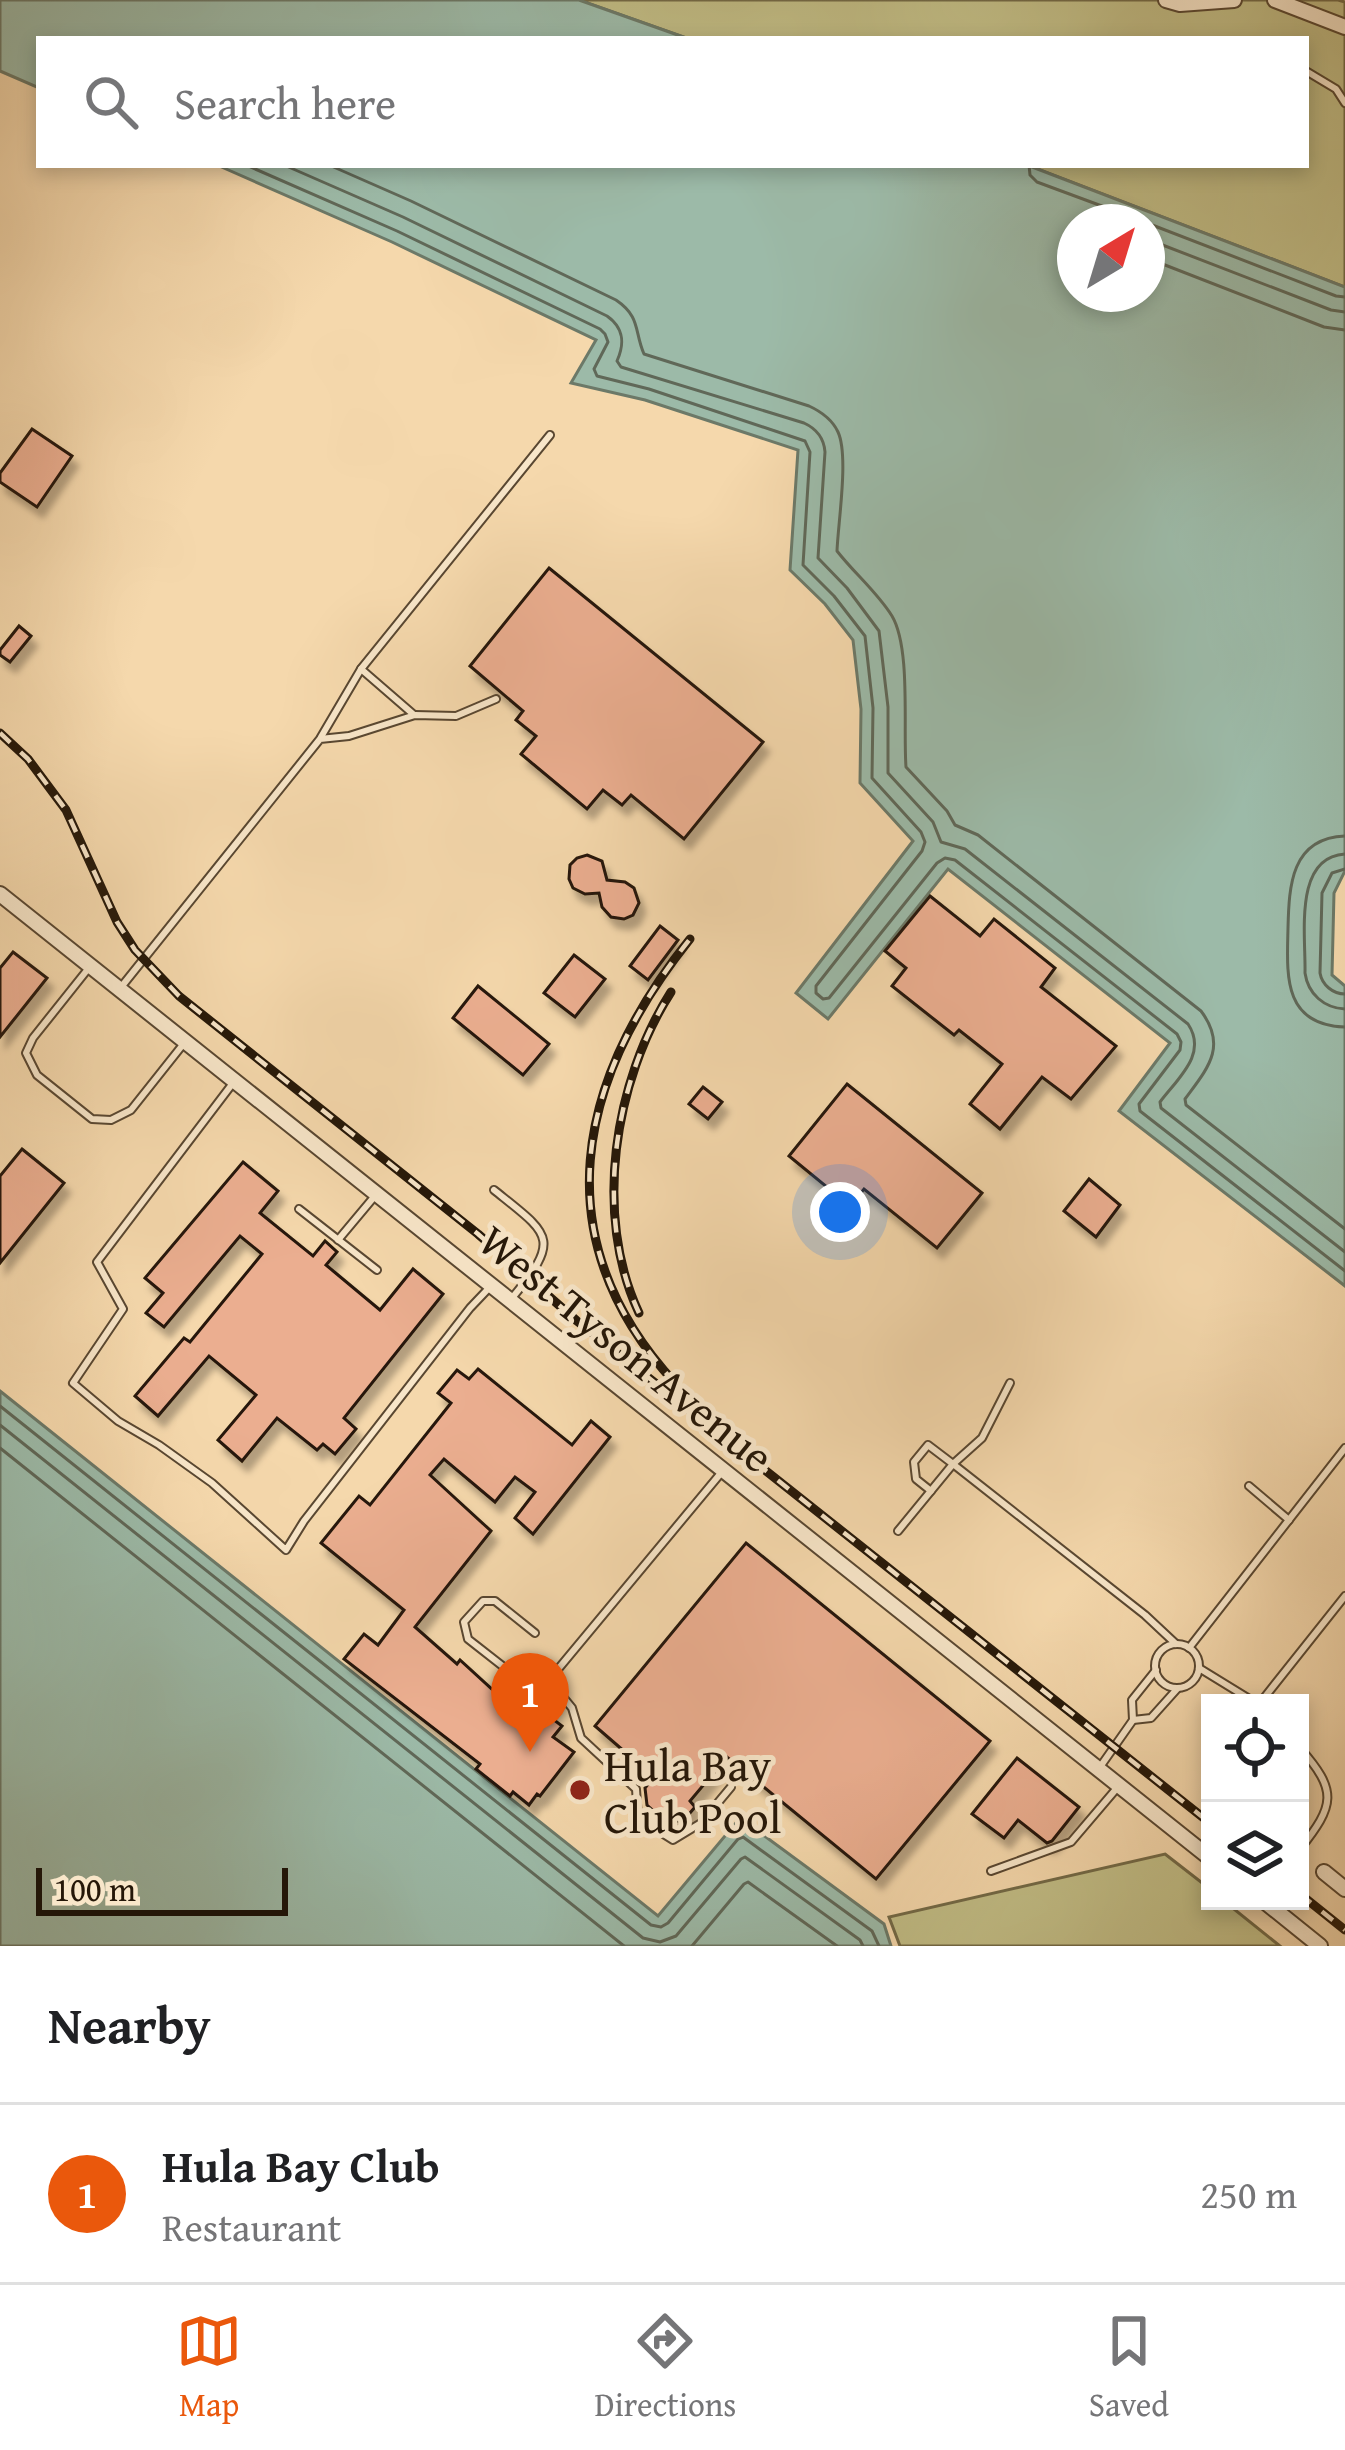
<!DOCTYPE html>
<style>
body{margin:0;font-family:"Gentium Book Plus",serif;background:#f6f6f6;color:#202124}
.controls{position:absolute;right:36px;bottom:36px;display:grid;overflow:hidden;border-radius:0px;box-shadow:0 6px 18px #0003}
.controls button{width:108px;height:108px;display:grid;place-items:center;padding:0;border:0;border-bottom:3px solid #e0e0e0;background:#fff;color:#202124;font:60px sans-serif}
.compass{position:absolute;left:1057px;top:204px;width:108px;height:108px;border-radius:50%;background:#fff;box-shadow:0 6px 18px #0003;rotate:38deg}
.scale{position:absolute;left:36px;bottom:30px;width:252px;box-sizing:border-box;padding-left:12px;border:6px solid #251708;border-top:0;font-size:33px;line-height:42px;white-space:nowrap;color:#251708;-webkit-text-stroke:9px #f8e6c9;paint-order:stroke}
.you{position:absolute;left:840px;top:1212px;width:42px;height:42px;margin:-30px;border:9px solid #fff;border-radius:50%;background:#1a73e8;box-shadow:0 0 0 18px #1a73e833}
.badge{display:grid;place-items:center;width:78px;height:78px;border-radius:50%;background:#ea580c;color:#fff;font-size:39px;font-weight:700}
.pin{position:absolute;translate:-50% -99px;filter:drop-shadow(0 3px 6px #0008)}
.pin::after{content:'';position:absolute;top:63px;width:42px;height:36px;background:inherit;clip-path:polygon(0 0,100% 0,50% 100%)}
.list{margin:0;padding:0;list-style:none}
h2{display:flex;justify-content:space-between;align-items:center;height:156px;margin:0;padding:0 48px;font-size:51px}
h2 small{font-size:39px;font-weight:400;color:#757577}
.list li{display:grid;grid-template-columns:78px 1fr auto;gap:36px;align-items:center;box-sizing:border-box;height:180px;padding:0 48px;border-top:3px solid #e0e0e0}
.list b{display:block;font-size:45px;white-space:nowrap}
.list p{margin:0;font-size:39px;white-space:nowrap;color:#757577}
.list em{font-size:39px;font-style:normal;color:#757577}
.icon{flex:none;width:66px;height:66px;fill:none;stroke:currentColor;stroke-width:2;stroke-linecap:round;stroke-linejoin:round}
.map{position:relative;flex:none;width:1345px;height:1946px;overflow:hidden}
.search{position:absolute;background:#fff;box-shadow:0 6px 18px #0003;left:36px;right:36px;top:36px;height:132px;display:flex;align-items:center;gap:30px;box-sizing:border-box;padding:0 42px;border-radius:0px;color:#757577;font-size:45px}
.sheet{height:336px;background:#fff}
nav{display:flex;justify-content:space-around;align-items:center;box-sizing:border-box;height:168px;border-top:3px solid #e0e0e0;background:#fff;font-size:33px;color:#757577}
nav a{display:grid;justify-items:center;gap:6px}
nav .on{color:#ea580c}
.map>svg:first-child{display:block}
.green{fill:#c1bd86;stroke:#736a47;stroke-width:3}
.water{fill:#9cbaa8;stroke:#6c7968;stroke-width:3;fill-rule:evenodd}
.lines{fill:none;stroke-linecap:round;stroke-linejoin:round}
.shore{stroke:#606858;stroke-width:3}
.building{fill:#ebae90;stroke:#251708;stroke-width:3;filter:url(#shadow)}
.service-casing{stroke:#594731;stroke-width:10}
.minor-casing{stroke:#594731;stroke-width:18}
.service{stroke:#f8e6c9;stroke-width:6}
.minor{stroke:#f8e6c9;stroke-width:14}
.rail-casing{stroke:#251708;stroke-width:9}
.rail{stroke:#f8e6c9;stroke-width:4.5;stroke-dasharray:14;stroke-linecap:butt}
.poi-dot{fill:#8f2418;stroke:#f8e6c9;stroke-width:4.5}
.labels{text-anchor:middle;dominant-baseline:central;stroke-width:10;stroke-linejoin:round;paint-order:stroke}
.street-label{font-size:45px;fill:#251708;stroke:#f8e6c9}
.poi-label{font-size:45px;fill:#251708;stroke:#f8e6c9;text-anchor:start}
</style>
<div class="map">
<svg width="1345" height="1946" viewBox="0 0 1345 1946">
<defs>
<filter id="shadow"><feDropShadow dx="6" dy="10" stdDeviation="3" flood-color="#0004"/></filter>
</defs>
<rect width="100%" height="100%" fill="#f5d8ac"/>
<filter id="stains"><feTurbulence type="fractalNoise" baseFrequency=".00167" numOctaves="4"/><feColorMatrix values="0 0 0 0 .2 0 0 0 0 .09 0 0 0 0 .02 0 0 0 .5 -.17"/></filter>
<radialGradient id="worn" r=".72"><stop offset=".6" stop-color="#630" stop-opacity="0"/><stop offset="1" stop-color="#630" stop-opacity=".3"/></radialGradient>
<g class="green">
<path d="M 579,0 L 1338,0 L 1345,2 L 1345,287 L 1027,165 L 1306,165 L 1306,39 L 689,39 Z"/>
<path d="M 1165,1854 L 1210,1889 L 1210,1901 L 1224,1901 L 1280,1946 L 900,1946 L 889,1917 Z"/>
</g>
<g class="water">
<path d="M 0,0 L 579,0 L 689,39 L 39,39 L 39,88 L 0,71 Z"/>
<path d="M 217,165 L 1027,165 L 1345,287 L 1345,871 L 1334,893 L 1332,975 L 1345,986 L 1345,1286 L 1119,1111 L 1170,1043 L 948,869 L 828,1019 L 796,993 L 913,841 L 860,783 L 861,709 L 853,640 L 825,604 L 790,570 L 798,450 L 645,400 L 571,383 L 596,340 L 392,242 ZM 1147,222 L 1147,294 L 1075,294 L 1075,222 Z"/>
<path d="M 0,1391 L 658,1916 L 740,1818 L 884,1924 L 891,1946 L 0,1946 Z"/>
</g>
<g class="lines">
<g class="shore">
<path d="M 246,165 L 397,231 L 600,329 L 605,334 L 608,342 L 594,369 L 597,376 L 649,389 L 805,441 L 810,452 L 803,565 L 834,596 L 865,636 L 873,708 L 872,778 L 921,832 L 925,842 L 922,851 L 816,986 L 816,993 L 823,999 L 829,998 L 937,863 L 945,858 L 955,860 L 1177,1034 L 1181,1042 L 1180,1050 L 1139,1104 L 1140,1111 L 1345,1271"/>
<path d="M 284,165 L 403,217 L 607,316 C 624,328 625,343 617,361 L 621,367 L 804,423 C 817,429 824,438 825,452 L 818,558 L 847,588 L 879,631 L 888,707 L 888,773 L 933,822 L 941,842 L 965,849 L 1188,1024 C 1208,1054 1178,1078 1160,1102 L 1161,1108 L 1345,1252"/>
<path d="M 329,165 L 411,201 L 616,300 C 641,317 634,331 644,354 L 809,406 C 822,412 832,419 838,432 C 849,456 838,523 837,551 C 854,573 877,592 892,616 C 911,648 903,729 906,767 L 947,811 L 955,825 L 978,835 L 1201,1011 C 1228,1047 1207,1069 1185,1099 L 1186,1105 L 1345,1229"/>
<path d="M 1029,165 L 1030,175 L 1037,182 L 1145,222"/>
<path d="M 1147,223 L 1336,296 L 1345,297"/>
<path d="M 1147,239 L 1331,310 L 1345,312"/>
<path d="M 1147,258 L 1324,327 L 1345,330"/>
<path d="M 1345,836 C 1291,838 1289,886 1288,928 C 1287,974 1282,1025 1345,1027"/>
<path d="M 1345,854 C 1293,857 1306,936 1305,973 C 1308,994 1324,1008 1345,1009"/>
<path d="M 1345,869 L 1332,873 L 1322,893 L 1320,973 C 1322,985 1333,994 1345,994"/>
<path d="M 0,1406 L 651,1925 L 661,1927 L 668,1923 L 738,1839 L 743,1837 L 872,1931 L 879,1946"/>
<path d="M 0,1425 L 643,1938 L 660,1942 L 676,1936 L 741,1859 L 745,1857 L 860,1940 L 863,1946"/>
<path d="M 0,1448 L 624,1946"/>
<path d="M 692,1946 L 744,1884 L 748,1882 L 837,1946"/>
</g>
</g>
<g class="building">
<path d="M 32,429 L 72,456 L 37,507 L 0,482 L 0,473 Z"/>
<path d="M 549,568 L 763,742 L 684,839 L 631,795 L 622,805 L 603,790 L 587,809 L 521,754 L 536,736 L 516,720 L 523,711 L 470,666 Z"/>
<path d="M 19,626 L 31,636 L 10,662 L 0,655 L 0,650 Z"/>
<path d="M 587,855 L 602,861 L 607,880 L 625,882 L 634,888 L 639,903 L 633,915 L 624,919 L 611,917 L 602,907 L 599,893 L 585,894 L 573,888 L 569,879 L 570,865 L 577,858 Z"/>
<path d="M 930,896 L 980,936 L 994,919 L 1055,968 L 1041,987 L 1116,1046 L 1071,1099 L 1042,1077 L 1000,1129 L 970,1104 L 1002,1064 L 959,1030 L 954,1035 L 892,986 L 906,968 L 885,951 Z"/>
<path d="M 660,926 L 678,940 L 648,980 L 630,966 Z"/>
<path d="M 13,952 L 47,978 L 0,1037 L 0,968 Z"/>
<path d="M 574,955 L 605,979 L 575,1017 L 544,993 Z"/>
<path d="M 478,986 L 549,1044 L 523,1075 L 453,1018 Z"/>
<path d="M 847,1084 L 982,1193 L 937,1248 L 864,1189 L 850,1206 L 789,1156 Z"/>
<path d="M 703,1087 L 722,1102 L 708,1119 L 689,1104 Z"/>
<path d="M 22,1149 L 64,1183 L 0,1263 L 0,1176 Z"/>
<path d="M 243,1162 L 278,1191 L 260,1213 L 313,1256 L 325,1241 L 337,1252 L 326,1265 L 380,1310 L 413,1269 L 443,1294 L 344,1418 L 356,1429 L 335,1454 L 323,1444 L 317,1450 L 277,1418 L 242,1461 L 218,1440 L 256,1395 L 209,1356 L 158,1416 L 135,1396 L 184,1338 L 190,1342 L 262,1254 L 240,1236 L 164,1327 L 146,1313 L 163,1293 L 145,1278 Z"/>
<path d="M 1089,1179 L 1120,1205 L 1096,1237 L 1064,1211 Z"/>
<path d="M 478,1369 L 572,1445 L 591,1421 L 610,1437 L 533,1534 L 515,1518 L 535,1492 L 515,1477 L 495,1502 L 444,1459 L 430,1475 L 491,1531 L 415,1627 L 457,1664 L 460,1660 L 518,1713 L 528,1700 L 562,1726 L 553,1737 L 574,1752 L 540,1796 L 537,1794 L 529,1805 L 513,1792 L 510,1796 L 476,1769 L 480,1764 L 344,1659 L 364,1634 L 378,1645 L 404,1610 L 321,1543 L 359,1496 L 370,1505 L 451,1403 L 438,1393 L 457,1370 L 469,1379 Z"/>
<path d="M 746,1543 L 990,1741 L 876,1879 L 727,1757 L 690,1801 L 695,1807 L 684,1820 L 667,1823 L 647,1805 L 645,1788 L 654,1777 L 595,1726 Z"/>
<path d="M 1017,1758 L 1079,1807 L 1052,1841 L 1047,1843 L 1018,1820 L 1004,1838 L 972,1814 Z"/>
</g>
<g class="lines">
<defs>
<g id="service">
<path d="M 1306,71 L 1336,89 L 1345,103"/>
<path d="M 361,669 L 413,714"/>
<path d="M 321,737 L 361,669 L 550,435"/>
<path d="M 88,969 L 33,1038 L 26,1053 L 37,1075 L 92,1119 L 111,1120 L 131,1110 L 185,1042"/>
<path d="M 122,986 L 320,739 L 349,736 L 415,715 L 456,716 L 496,699"/>
<path d="M 233,1083 L 97,1262 L 123,1309 L 73,1383 L 118,1421 L 159,1445 L 212,1483 L 286,1550 L 304,1521 L 470,1308 L 489,1288"/>
<path d="M 494,1190 C 550,1235 562,1238 512,1298"/>
<path d="M 299,1209 L 377,1270"/>
<path d="M 338,1240 L 374,1197"/>
<path d="M 721,1473 L 549,1680 L 572,1708 L 581,1738 L 636,1789 L 638,1818 L 673,1840 L 701,1823 L 731,1787"/>
<path d="M 1249,1486 L 1289,1520"/>
<path d="M 931,1491 L 916,1479 L 914,1462 L 928,1445 L 953,1464 L 982,1438 L 1010,1383"/>
<path d="M 898,1531 L 953,1464 L 1145,1615 L 1176,1644"/>
<path d="M 535,1633 L 495,1601 L 483,1601 L 464,1622 L 468,1639 L 514,1675 L 549,1680"/>
<circle cx="1177" cy="1666" r="22"/>
<path d="M 1189,1648 L 1345,1448"/>
<path d="M 1199,1668 L 1256,1703"/>
<path d="M 1260,1703 L 1345,1596"/>
<path d="M 1133,1720 L 1151,1718 L 1177,1689"/>
<path d="M 1300,1748 C 1338,1791 1335,1805 1300,1849"/>
<path d="M 1100,1767 L 1133,1720 L 1132,1700 L 1156,1670"/>
<path d="M 991,1871 L 1071,1842 L 1117,1788"/>
</g>
<g id="minor">
<path d="M 1166,0 L 1180,4 L 1234,0"/>
<path d="M 1275,0 L 1345,27"/>
<path d="M 0,894 L 1210,1858"/>
<path d="M 1324,1872 L 1345,1889"/>
<path d="M 1264,1901 L 1320,1946"/>
</g>
</defs>
<use href="#service" class="service-casing"/>
<use href="#minor" class="minor-casing"/>
<use href="#service" class="service"/>
<use href="#minor" class="minor"/>
<defs>
<g id="rail">
<path d="M 0,733 L 28,759 L 66,810 L 117,922 L 135,950 L 179,996 L 478,1234 L 577,1321 L 1210,1823"/>
<path d="M 639,1313 C 593,1215 614,1081 671,992"/>
<path d="M 675,1383 C 543,1239 576,1081 690,939"/>
<path d="M 1300,1894 L 1345,1930"/>
</g>
</defs>
<use href="#rail" class="rail-casing"/>
<use href="#rail" class="rail"/>
</g>
<circle class="poi-dot" cx="580" cy="1790" r="12"/>
<g class="labels">
<g class="street-label">
<text transform="translate(627 1348) rotate(39)">West Tyson Avenue</text>
</g>
<g class="poi-label">
<text x="604" y="1764">Hula Bay<tspan x="604" dy="52">Club Pool</tspan></text>
</g>
</g>
<rect width="100%" height="100%" filter="url(#stains)"/>
<rect width="100%" height="100%" fill="url(#worn)"/>
</svg>
<div class="controls">
<button><svg class="icon" aria-label="locate" viewBox="0 0 24 24"><circle cx="12" cy="12" r="6"/><path d="M12 2v4M12 18v4M2 12h4M18 12h4"/></svg></button>
<button><svg class="icon" aria-label="layers" viewBox="0 0 24 24"><path d="M12 4l9 5-9 5-9-5zM3 14l9 5 9-5"/></svg></button>
</div>
<svg class="compass" viewBox="-18 -18 36 36"><path d="M0-13l5 13h-10z" fill="#e53935"/><path d="M0 13l5-13h-10z" fill="#757577"/></svg>
<div class="scale">100 m</div>
<div class="you"></div>
<div class="pin badge" style="left:530px;top:1752px">1</div>
<div class="search"><svg class="icon" aria-label="search" viewBox="0 0 24 24"><circle cx="10" cy="10" r="6"/><path d="M15 15l6 6"/></svg>Search here</div>
</div>
<section class="sheet">
<h2>Nearby<small></small></h2>
<ul class="list">
<li><span class="badge">1</span><div><b>Hula Bay Club</b><p>Restaurant</p></div><em>250 m</em></li>
</ul>
</section>
<nav>
<a class="on"><svg class="icon" aria-label="map" viewBox="0 0 24 24"><path d="M3 6l6-2 6 2 6-2v14l-6 2-6-2-6 2zM9 4v14M15 6v14"/></svg>Map</a>
<a><svg class="icon" aria-label="directions" viewBox="0 0 24 24"><path d="M12 3l9 9-9 9-9-9zM9 14v-3h6M13 9l2 2-2 2"/></svg>Directions</a>
<a><svg class="icon" aria-label="saved" viewBox="0 0 24 24"><path d="M7 4h10v16l-5-4-5 4z"/></svg>Saved</a>
</nav>
